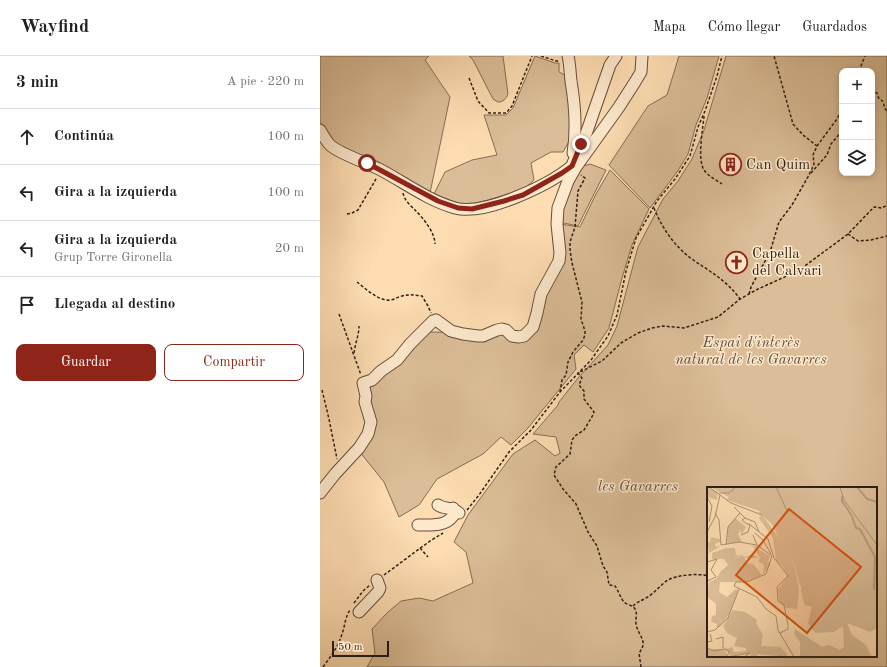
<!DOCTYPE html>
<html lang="es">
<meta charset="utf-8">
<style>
body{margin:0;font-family:"Old Standard TT",serif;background:#f6f6f6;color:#202124}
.controls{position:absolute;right:12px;top:12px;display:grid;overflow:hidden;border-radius:8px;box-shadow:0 2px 6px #0003}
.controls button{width:36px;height:36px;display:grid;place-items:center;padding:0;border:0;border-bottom:1px solid #e0e0e0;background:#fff;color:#202124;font:20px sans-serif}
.scale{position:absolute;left:12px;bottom:10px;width:57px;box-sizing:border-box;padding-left:4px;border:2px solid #2e1f15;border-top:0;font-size:11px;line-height:14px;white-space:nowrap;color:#2e1f15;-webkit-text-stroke:3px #fee9cd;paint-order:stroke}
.stop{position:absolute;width:12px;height:12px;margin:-9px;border:3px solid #8f2418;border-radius:50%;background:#fff}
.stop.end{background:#8f2418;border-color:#fff;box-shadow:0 1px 4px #0008}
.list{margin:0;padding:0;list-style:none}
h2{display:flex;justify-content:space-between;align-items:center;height:52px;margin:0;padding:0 16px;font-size:17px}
h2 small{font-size:13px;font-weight:400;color:#757577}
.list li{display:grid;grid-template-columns:26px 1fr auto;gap:12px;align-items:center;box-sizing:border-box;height:56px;padding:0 16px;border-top:1px solid #e0e0e0}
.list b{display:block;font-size:15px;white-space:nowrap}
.list p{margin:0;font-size:13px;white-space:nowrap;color:#757577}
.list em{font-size:13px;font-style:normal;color:#757577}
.actions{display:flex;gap:8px;padding:12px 16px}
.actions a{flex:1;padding:9px 0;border:1px solid #8f2418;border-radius:8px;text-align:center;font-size:14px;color:#8f2418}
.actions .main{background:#8f2418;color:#fff}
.icon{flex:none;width:22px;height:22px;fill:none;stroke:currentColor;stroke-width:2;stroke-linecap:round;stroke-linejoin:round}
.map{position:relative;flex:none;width:567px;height:611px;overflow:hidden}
header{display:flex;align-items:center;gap:24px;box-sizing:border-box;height:56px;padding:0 20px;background:#fff;border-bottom:1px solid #e0e0e0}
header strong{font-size:19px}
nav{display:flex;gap:22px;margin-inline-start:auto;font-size:14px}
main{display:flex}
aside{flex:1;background:#fff}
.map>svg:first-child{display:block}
.green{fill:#dbbd97;stroke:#846e56;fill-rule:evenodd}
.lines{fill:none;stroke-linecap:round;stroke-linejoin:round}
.minor-casing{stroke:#624e3c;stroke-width:13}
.path{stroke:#2e1f15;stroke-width:1.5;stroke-dasharray:3 2;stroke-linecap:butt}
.minor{stroke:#fee9cd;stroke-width:11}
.route{stroke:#8f2418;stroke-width:5}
.labels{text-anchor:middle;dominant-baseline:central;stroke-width:3;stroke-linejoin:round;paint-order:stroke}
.poi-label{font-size:15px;fill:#2e1f15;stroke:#fee9cd;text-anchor:start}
.park-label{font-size:15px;font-style:italic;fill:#624e3c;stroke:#fee9cd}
.inset-river{fill:none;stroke:#b79c7d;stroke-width:2}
.inset-road{fill:none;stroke:#ab9173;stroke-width:1}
.view{fill:#d5530d;fill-opacity:0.15;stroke:#d5530d;stroke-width:2}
.inset-edge{fill:none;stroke:#2e1f15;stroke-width:2}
</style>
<header>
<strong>Wayfind</strong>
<nav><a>Mapa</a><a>Cómo llegar</a><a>Guardados</a></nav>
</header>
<main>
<aside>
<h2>3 min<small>A pie · 220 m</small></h2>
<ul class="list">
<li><svg class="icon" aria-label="ahead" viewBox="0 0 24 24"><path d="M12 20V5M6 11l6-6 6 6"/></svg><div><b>Continúa</b></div><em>100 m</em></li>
<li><svg class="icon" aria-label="left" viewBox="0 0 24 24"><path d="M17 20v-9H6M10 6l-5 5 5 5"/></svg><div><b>Gira a la izquierda</b></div><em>100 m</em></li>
<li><svg class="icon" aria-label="left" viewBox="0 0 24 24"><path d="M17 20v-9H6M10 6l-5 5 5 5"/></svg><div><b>Gira a la izquierda</b><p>Grup Torre Gironella</p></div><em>20 m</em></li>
<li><svg class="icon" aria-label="arrive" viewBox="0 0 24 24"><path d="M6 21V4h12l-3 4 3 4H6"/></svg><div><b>Llegada al destino</b></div></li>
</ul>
<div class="actions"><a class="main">Guardar</a><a>Compartir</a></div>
</aside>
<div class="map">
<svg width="567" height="611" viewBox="0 0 567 611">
<rect width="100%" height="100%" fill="#feddb2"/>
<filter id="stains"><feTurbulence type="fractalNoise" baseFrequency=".005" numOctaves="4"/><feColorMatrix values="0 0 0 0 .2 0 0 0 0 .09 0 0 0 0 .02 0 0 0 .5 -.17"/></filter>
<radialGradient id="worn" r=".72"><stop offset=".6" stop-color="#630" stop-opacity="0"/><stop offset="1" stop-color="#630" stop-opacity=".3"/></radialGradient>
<g class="green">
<path d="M 0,0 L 109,0 L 105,4 L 130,41 L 110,137 L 14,87 L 0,66 Z"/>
<path d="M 149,0 L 183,0 L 188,38 C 186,43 183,46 178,46 L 173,43 L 153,4 Z"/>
<path d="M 215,0 L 235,7 L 239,7 L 239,16 L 247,20 L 252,61 L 251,82 L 243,96 L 231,96 L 211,107 L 214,124 L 203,134 L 154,148 L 140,148 L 114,138 L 125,116 L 152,104 L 177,99 L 164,59 L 186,59 L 193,52 Z"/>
<path d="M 359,0 L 399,0 L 387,42 L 376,69 L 368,98 L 357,116 L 330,152 L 289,109 L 328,50 L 347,39 Z"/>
<path d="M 406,0 L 567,0 L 567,611 L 47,611 L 55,597 L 52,573 L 67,557 L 81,545 L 99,542 L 113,545 L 153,527 L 146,496 L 134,486 L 148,459 L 193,398 L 215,384 L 235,400 L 240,397 L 236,381 L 213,378 L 238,349 L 239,346 L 258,322 L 288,289 L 297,270 L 318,191 L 343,143 L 358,125 L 372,103 L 384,74 ZM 522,15 L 552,15 L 552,117 L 522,117 ZM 388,432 L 556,432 L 556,600 L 388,600 Z"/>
<path d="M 270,108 L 286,114 L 258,170 L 239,166 L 239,157 L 258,115 L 264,110 Z"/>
<path d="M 290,114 L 329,153 L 312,189 L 302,222 L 289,272 L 273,296 L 264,289 L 254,299 L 256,313 L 208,372 L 191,389 L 181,381 L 163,398 L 117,423 L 99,449 L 79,461 L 64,426 L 39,395 L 44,389 L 48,333 L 108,276 L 175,277 L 204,283 L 235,214 L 240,168 L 260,171 L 276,138 Z"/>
</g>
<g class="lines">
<defs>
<g id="minor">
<path d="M 248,0 C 250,8 250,17 251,25 C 255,49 257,73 253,97"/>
<path d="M 0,74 C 3,79 6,85 10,89 C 18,97 47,107 59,113 C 84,126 107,144 135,152 C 165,160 229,129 252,110"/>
<path d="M 253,107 L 266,78 L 290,9 L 296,0"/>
<path d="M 0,437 L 15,418 L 39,392 L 48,378 L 51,366 L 45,346 L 46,340 L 43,327 L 52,324 L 61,315 L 77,304 L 90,288 L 113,265 L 116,264 L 131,275 L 143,278 L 158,280 L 163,280 L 177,274 L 182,273 L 186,274 L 192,280 L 199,281 L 204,280 L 213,271 L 217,257 L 221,238 L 239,205 L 240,197 L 237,168 L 238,152 L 248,125 L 256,111 L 299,51 L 315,26 L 321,16 L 322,0"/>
<path d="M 118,449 C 125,454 132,450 139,457"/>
<path d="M 98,469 C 110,469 125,471 133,460 L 133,452"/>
<path d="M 39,556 L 58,536 L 60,532 L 57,524"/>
</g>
</defs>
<use href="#minor" class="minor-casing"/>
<g class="path">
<path d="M 221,0 L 236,5 L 239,5"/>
<path d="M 539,15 L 545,0"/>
<path d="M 149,22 L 158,45 L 169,57 L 186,57 L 192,50 L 212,0"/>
<path d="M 552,39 L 554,36 L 557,37 L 559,43 C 567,46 561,49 567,55"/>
<path d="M 384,60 C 383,73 377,103 384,114 C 388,120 396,124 402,128"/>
<path d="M 497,90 L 517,63 L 522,53"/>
<path d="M 491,117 L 507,99 L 511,88 L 522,75"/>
<path d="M 83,137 C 84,144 91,150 96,155 C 104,163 115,177 115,188"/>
<path d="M 334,152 C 341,170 353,188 368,200 C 375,206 383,210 391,216 C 402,223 413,233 420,243"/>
<path d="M 27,158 L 32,157 L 38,154 L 56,123"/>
<path d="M 528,178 L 538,185 L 551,184 L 567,180"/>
<path d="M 37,226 C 45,232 56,243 67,244 C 73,245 77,241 82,240 C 89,238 95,239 102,240 L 108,250 L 111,257"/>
<path d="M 429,238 L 431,231 L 450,196 L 459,166 L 472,149 L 489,119 L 494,108 L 493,99 L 497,90 L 483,79 L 473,68 L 454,0"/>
<path d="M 19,258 L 41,319"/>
<path d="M 34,297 C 35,288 39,279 39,270"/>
<path d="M 2,334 L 9,363 L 17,403"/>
<path d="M 240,336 L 242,324 L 246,319 L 248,306 L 253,296 L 263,284 L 265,279 L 265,275 L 261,263 L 262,246 L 252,207 L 250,194 L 250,186 L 255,171 L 258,135 L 265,122 L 261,119"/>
<path d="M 147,454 L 159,439 L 189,396 L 211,374 L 240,336 L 271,304 L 288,280 L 297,259 L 306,215 L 316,182 L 337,145 L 355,123 L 370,100 L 378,71 L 385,55 L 397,20 L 402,0"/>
<path d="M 100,492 L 108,501"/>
<path d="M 64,519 L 110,485 L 123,477"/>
<path d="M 34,547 L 43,535 L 50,529"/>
<path d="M 313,550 C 317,546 321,545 326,542 C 334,538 340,529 348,524 C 357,519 378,517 388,520"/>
<path d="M 3,611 C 11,600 18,591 22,578 C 25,570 25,561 30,554"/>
<path d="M 321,611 L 319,597 C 329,585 318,580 316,568 C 315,563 318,558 315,553 C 313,549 307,549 304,546 C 301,543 298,534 295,530 L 289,529 L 287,516 L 283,510 L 277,490 L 268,476 L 256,448 L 243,433 L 234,419 L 236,411 L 250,398 L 252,384 L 255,380 L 264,374 L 273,359 L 274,356 L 264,343 L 264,335 L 259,329 L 262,322 L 258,317 L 282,305 L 301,287 L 318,277 L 332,272 L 343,270 L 364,272 L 398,261 L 420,243 L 438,233 L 478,215 L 528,178 L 554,151 L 562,152 L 567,149"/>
</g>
<use href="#minor" class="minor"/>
</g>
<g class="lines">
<path class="route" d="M 47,107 L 118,145 L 138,152 L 152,153 L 184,145 L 203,139 L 242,117 L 252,110 L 261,88"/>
</g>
<defs>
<symbol id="building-ring" viewBox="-11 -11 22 22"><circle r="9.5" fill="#fee9cd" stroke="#8f2418" stroke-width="1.5"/><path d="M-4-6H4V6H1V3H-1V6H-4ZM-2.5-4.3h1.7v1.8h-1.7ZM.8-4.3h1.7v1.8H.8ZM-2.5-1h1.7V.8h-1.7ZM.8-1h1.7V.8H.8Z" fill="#8f2418"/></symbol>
<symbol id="church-ring" viewBox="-11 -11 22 22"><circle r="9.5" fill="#fee9cd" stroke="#8f2418" stroke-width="1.5"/><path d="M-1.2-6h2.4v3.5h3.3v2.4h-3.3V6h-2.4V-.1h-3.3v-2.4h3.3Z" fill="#8f2418"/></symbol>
</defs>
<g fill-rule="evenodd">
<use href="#building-ring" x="398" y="96" width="25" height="25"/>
<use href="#church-ring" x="404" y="194" width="25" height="25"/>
</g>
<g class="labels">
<g class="poi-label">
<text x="426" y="109">Can Quim</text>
<text x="432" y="198">Capella<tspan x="432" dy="17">del Calvari</tspan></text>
</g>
<g class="park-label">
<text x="431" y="287">Espai d'interès<tspan x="431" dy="17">natural de les Gavarres</tspan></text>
<text x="318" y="431">les Gavarres</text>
</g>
</g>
<g transform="translate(387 431)">
<rect width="170" height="170" fill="#feddb2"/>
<path d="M 0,0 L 11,5 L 10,13 L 0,10 ZM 3,0 L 170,0 L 170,141 L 163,145 L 140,136 L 145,148 L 159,158 L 165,170 L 93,170 L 93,155 L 87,147 L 88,142 L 115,160 L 122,158 L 133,163 L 137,160 L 136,139 L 127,145 L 108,146 L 101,136 L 105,120 L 98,118 L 96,114 L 94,103 L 94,99 L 98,98 L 93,99 L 88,79 L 64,36 L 52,26 L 53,24 L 20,13 L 22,10 ZM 55,28 L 75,55 L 88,80 L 92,103 L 90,122 L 79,121 L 72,114 L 71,102 L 81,89 L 75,79 L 69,74 L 66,51 L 52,31 ZM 28,31 L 39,40 L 34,48 L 34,42 L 31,47 L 35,55 L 20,57 L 21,39 ZM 4,50 L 13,52 L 13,55 L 8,57 L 9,60 L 14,59 L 0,67 L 2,64 L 0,54 L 3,56 ZM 45,58 L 52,60 L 51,62 L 63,69 L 61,74 L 64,77 L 56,88 L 57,77 L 51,75 L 53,71 ZM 19,61 L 28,61 L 29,68 L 32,68 L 26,75 L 21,78 L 17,72 L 5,72 L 5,66 ZM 45,67 L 51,71 L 38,71 L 39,76 L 46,77 L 55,88 L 40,95 L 13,95 L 12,105 L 20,110 L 29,102 L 31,103 L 23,126 L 15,137 L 14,132 L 14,138 L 10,141 L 10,137 L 4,135 L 5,129 L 9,128 L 9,117 L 0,110 L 2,95 L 9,92 L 14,84 L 34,68 L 38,70 ZM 26,123 L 38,125 L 50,133 L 49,136 L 56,148 L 54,159 L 73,160 L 80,167 L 79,170 L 50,167 L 50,170 L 39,170 L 44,168 L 43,166 L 19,169 L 23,167 L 17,161 L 19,160 L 20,162 L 25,160 L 27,165 L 39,164 L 39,161 L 27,159 L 30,151 L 20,146 L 16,139 ZM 0,162 L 17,162 L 20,167 L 17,170 L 0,170 Z" fill="#dbbd97"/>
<path class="inset-river" d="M 150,0 L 160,12 L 170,15M 135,9 L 135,14 L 145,29 L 149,41 L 153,42 L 168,70 L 167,103"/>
<path class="inset-road" d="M 2,0 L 24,16 L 55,28M 69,0 L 80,24M 133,0 L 137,13 L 170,58M 12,6 L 22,6 L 29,0M 0,10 L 5,19 L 2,35M 27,20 L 38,31 L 48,35 L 52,45M 8,26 L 12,33 L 14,58 L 32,55 L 50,58M 38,31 L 35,33 L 40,37 L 42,37 L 61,52 L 67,71 L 81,89 L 70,100 L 71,114 L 77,118 L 81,138 L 81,142 L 73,146M 0,45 L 8,30 L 13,8M 48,46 L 56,53 L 64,67M 34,48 L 41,45 L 43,38M 46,48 L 50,58 L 65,69M 19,58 L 21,40 L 33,26M 65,69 L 59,87 L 40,95 L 29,95 L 27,99 L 50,110 L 59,122 L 69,129 L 71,143 L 87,170M 0,75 L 10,72 L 4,83 L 9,90 L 0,94M 0,145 L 8,143 L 21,131 L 32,102M 9,152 L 16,150 L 16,161M 0,155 L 5,154 L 3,147M 0,161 L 7,164 L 17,162 L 23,165 L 18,170M 20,170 L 43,166 L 37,170"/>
<path class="view" d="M 82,22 L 154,80 L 100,146 L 29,88 Z"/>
<rect width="170" height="170" class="inset-edge"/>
</g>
<rect width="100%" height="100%" filter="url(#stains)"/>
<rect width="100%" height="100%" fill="url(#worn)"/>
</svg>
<div class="controls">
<button>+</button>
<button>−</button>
<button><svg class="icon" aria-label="layers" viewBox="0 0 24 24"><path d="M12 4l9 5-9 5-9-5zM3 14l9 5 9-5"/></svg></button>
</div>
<div class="scale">50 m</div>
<div class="stop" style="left:47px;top:107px"></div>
<div class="stop end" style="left:261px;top:88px"></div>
</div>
</main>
